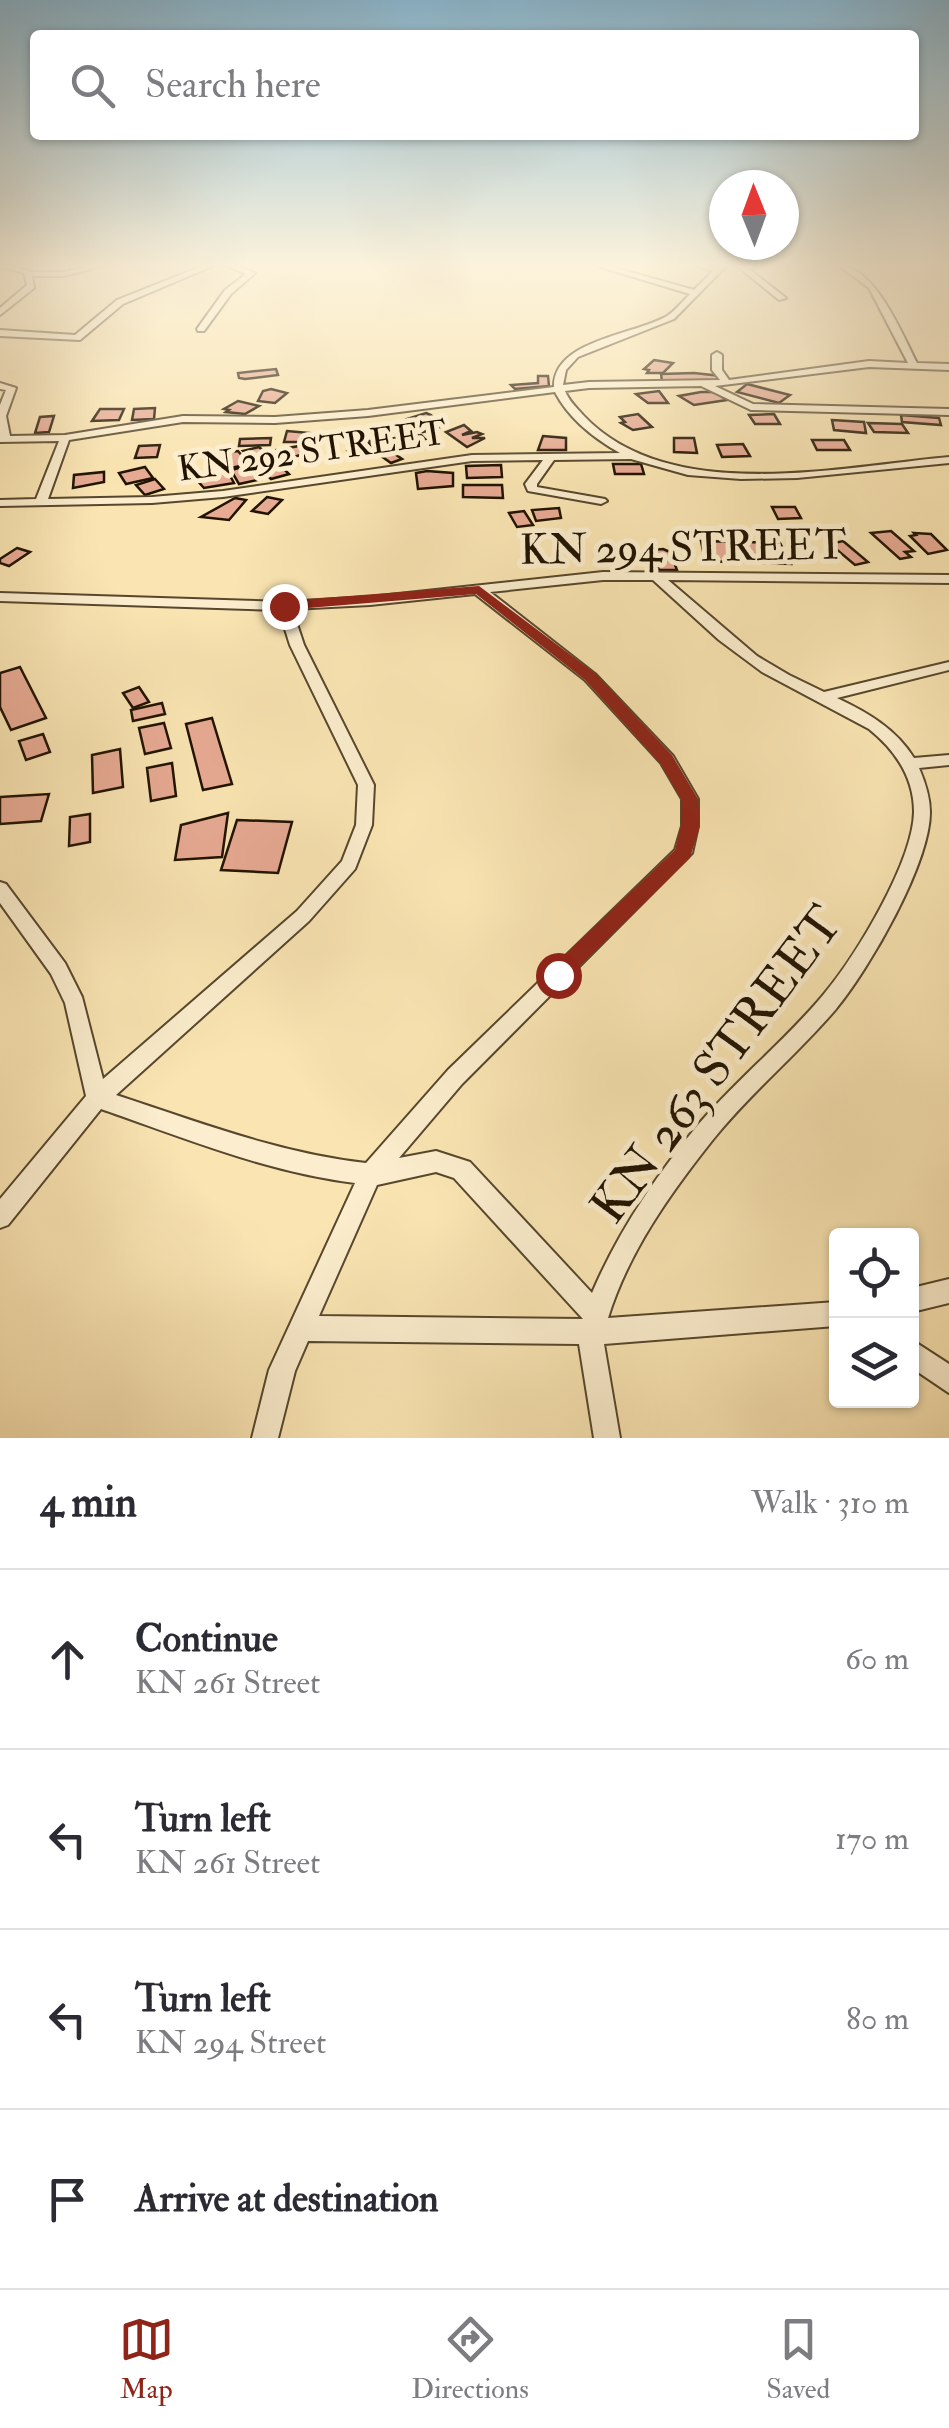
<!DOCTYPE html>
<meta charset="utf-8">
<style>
body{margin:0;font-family:"IM FELL Double Pica",serif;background:#f7f7f7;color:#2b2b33}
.controls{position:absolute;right:30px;bottom:30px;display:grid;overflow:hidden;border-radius:10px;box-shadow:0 2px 8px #0004}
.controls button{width:90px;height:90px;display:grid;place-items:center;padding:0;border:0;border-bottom:2px solid #e1e1e2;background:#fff;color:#2b2b33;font:50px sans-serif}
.compass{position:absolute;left:709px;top:170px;width:90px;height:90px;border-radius:50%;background:#fff;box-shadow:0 2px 8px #0004;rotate:359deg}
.stop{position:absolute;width:30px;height:30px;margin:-22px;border:8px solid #8f2418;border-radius:50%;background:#fff}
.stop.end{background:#8f2418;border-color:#fff;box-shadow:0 2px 10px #0008}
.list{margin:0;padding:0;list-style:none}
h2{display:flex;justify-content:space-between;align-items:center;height:130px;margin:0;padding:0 40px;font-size:42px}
h2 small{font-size:32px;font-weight:400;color:#7c7c81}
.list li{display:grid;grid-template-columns:65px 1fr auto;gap:30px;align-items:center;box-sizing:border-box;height:180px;padding:0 40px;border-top:2px solid #e1e1e2}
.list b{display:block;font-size:38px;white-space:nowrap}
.list p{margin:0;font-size:32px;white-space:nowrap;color:#7c7c81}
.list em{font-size:32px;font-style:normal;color:#7c7c81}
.icon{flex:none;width:55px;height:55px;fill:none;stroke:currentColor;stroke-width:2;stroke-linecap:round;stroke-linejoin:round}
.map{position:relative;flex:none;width:949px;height:1438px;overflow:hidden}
.search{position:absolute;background:#fff;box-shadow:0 2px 8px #0004;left:30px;right:30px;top:30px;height:110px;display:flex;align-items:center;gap:25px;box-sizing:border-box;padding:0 35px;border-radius:10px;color:#7c7c81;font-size:38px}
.sheet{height:850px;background:#fff}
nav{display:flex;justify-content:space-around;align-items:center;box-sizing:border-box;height:140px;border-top:2px solid #e1e1e2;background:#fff;font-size:28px;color:#7c7c81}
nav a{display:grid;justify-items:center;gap:5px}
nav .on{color:#8f2418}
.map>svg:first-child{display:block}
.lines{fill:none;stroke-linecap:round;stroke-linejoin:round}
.stream{stroke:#6c7a69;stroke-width:4}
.building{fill:#e7aa93;stroke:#211301;stroke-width:2.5}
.street-casing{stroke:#57472d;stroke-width:4}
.street{fill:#fbedcd;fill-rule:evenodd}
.route{fill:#8f2418}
.labels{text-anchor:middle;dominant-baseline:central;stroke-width:10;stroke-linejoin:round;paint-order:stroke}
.far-street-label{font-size:35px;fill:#211301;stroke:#fbedcd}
.street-label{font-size:42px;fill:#211301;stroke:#fbedcd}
.near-street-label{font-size:50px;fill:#211301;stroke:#fbedcd}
</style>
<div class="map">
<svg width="949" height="1438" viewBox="0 0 949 1438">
<rect width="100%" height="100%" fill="#f9e4b2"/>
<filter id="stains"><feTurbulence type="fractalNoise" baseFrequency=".002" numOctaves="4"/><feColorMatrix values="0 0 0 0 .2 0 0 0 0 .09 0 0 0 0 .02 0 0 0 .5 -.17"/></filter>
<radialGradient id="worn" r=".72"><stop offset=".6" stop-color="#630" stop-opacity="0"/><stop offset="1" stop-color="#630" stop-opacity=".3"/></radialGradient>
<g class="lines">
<path class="stream" d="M 939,265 L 949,266"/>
</g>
<g class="building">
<path d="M 654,360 L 673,363 L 663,373 L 647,373 L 649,370 L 644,369 Z"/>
<path d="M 276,369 L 278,375 L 245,379 L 239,378 L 238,373 Z"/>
<path d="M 694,373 L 721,376 L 722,382 L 662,381 L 661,374 Z"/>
<path d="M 538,376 L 548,376 L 549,386 L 515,389 L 511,385 L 538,383 Z"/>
<path d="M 747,384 L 790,395 L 779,403 L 737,392 Z"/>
<path d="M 271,389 L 287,393 L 275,403 L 258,401 L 263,391 Z"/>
<path d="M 659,391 L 668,403 L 648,403 L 636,394 Z"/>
<path d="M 701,392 L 714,392 L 727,400 L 694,405 L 679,396 Z"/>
<path d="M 238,401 L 259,406 L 245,414 L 226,412 L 229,410 L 224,409 Z"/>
<path d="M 155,408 L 154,419 L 132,420 L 134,409 Z"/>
<path d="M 100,409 L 124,409 L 119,420 L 92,421 Z"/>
<path d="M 426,413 L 431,415 L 444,426 L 423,432 L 407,419 Z"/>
<path d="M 638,414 L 652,427 L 633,430 L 621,423 L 625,422 L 620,417 Z"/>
<path d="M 774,414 L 780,424 L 755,424 L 749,415 Z"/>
<path d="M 901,415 L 939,418 L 941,425 L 902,422 Z"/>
<path d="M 54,416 L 49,432 L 35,433 L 40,417 Z"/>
<path d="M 832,420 L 864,422 L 866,433 L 834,430 Z"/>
<path d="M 868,423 L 902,424 L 908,433 L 874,432 Z"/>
<path d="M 464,425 L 471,431 L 462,435 L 477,432 L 482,434 L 472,438 L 485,438 L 467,447 L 446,432 Z"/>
<path d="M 287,431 L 310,433 L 307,442 L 284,442 Z"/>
<path d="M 421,435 L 425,439 L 382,445 L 402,459 L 391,463 L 377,453 L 381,452 L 370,441 Z"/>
<path d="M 543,436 L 566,438 L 566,450 L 538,450 Z"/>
<path d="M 271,438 L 270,445 L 239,446 L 240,439 Z"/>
<path d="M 674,438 L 694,438 L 697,453 L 674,452 Z"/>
<path d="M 812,440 L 844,440 L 850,450 L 817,450 Z"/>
<path d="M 367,441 L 376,450 L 352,455 L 348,451 L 353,450 L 349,445 Z"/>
<path d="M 743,444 L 750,456 L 722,457 L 717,445 Z"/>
<path d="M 160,445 L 157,457 L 135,458 L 139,446 Z"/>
<path d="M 299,446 L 304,454 L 283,460 L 277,450 Z"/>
<path d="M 259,447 L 272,459 L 256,464 L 243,451 Z"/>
<path d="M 238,451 L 249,464 L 231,468 L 220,454 Z"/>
<path d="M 276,461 L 289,474 L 271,479 L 258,466 Z"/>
<path d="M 613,464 L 641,464 L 644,474 L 615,474 Z"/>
<path d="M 251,465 L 262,479 L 239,484 L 231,470 Z"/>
<path d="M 501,465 L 502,477 L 467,478 L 466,466 Z"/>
<path d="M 145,467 L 153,478 L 126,484 L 119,473 Z"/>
<path d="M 227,470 L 234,483 L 204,488 L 195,478 Z"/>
<path d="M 427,471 L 453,473 L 453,486 L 418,489 L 416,473 Z"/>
<path d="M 104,472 L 104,482 L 73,488 L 74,475 Z"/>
<path d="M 155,479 L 164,489 L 145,495 L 136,485 Z"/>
<path d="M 463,485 L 502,485 L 503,498 L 463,497 Z"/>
<path d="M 267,497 L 282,500 L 268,514 L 252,511 Z"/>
<path d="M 235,498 L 246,500 L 229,520 L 201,517 Z"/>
<path d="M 772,507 L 795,507 L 801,518 L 778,519 Z"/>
<path d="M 559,508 L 561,518 L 536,521 L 532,510 Z"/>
<path d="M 524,511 L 533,525 L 517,527 L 509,513 Z"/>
<path d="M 891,531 L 914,551 L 905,552 L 911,557 L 900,559 L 871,533 Z"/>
<path d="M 914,533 L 931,534 L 947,550 L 928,554 L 910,536 L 916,535 Z"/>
<path d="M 701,541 L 780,543 L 791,564 L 705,561 Z"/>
<path d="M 843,541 L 868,562 L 855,565 L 830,544 Z"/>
<path d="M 17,548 L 30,552 L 9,566 L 0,563 L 0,559 Z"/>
<path d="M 663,549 L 670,552 L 677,570 L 659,570 L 651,550 Z"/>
<path d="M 20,667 L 46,718 L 11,730 L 0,707 L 0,673 Z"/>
<path d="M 139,687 L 149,702 L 133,708 L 123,693 Z"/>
<path d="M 162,703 L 165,714 L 133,721 L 131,710 Z"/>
<path d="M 212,718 L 232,784 L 203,790 L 186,724 Z"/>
<path d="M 164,723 L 171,748 L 145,754 L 139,728 Z"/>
<path d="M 43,734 L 50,752 L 26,760 L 19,741 Z"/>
<path d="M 120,749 L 123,787 L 93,793 L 92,755 Z"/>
<path d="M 172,763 L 176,796 L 151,801 L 147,768 Z"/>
<path d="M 49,794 L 41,821 L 0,824 L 0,797 Z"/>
<path d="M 228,813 L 222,857 L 175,860 L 181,825 Z"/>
<path d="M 90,814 L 90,842 L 69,846 L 70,817 Z"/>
<path d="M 237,820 L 292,822 L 278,873 L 221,870 Z"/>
</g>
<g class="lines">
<defs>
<g id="street">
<path d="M 0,265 L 9,265 L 31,272 L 64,272 L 94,265 L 106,265 L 64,276 L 32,276 L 34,288 L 0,315 L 0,308 L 27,285 L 24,273 L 0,267 Z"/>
<path d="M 205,265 L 215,265 L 123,304 L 80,340 L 0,336 L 0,330 L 75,335 L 117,300 Z"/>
<path d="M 225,265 L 235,265 L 255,273 L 231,294 L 204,331 L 198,331 L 197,329 L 225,290 L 246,274 Z"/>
<path d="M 594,265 L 605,265 L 694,290 L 713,271 L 695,265 L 716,267 L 719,265 L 727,265 L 674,319 L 578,357 L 566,370 L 563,385 L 589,382 L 720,380 L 712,370 L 712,355 L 717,352 L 722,355 L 722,370 L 729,380 L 869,361 L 908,363 L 869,288 L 838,265 C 875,266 902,334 917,363 L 949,364 L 949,370 L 869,367 L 715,386 L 753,404 L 949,409 L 949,415 L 751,410 L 701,386 L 589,388 L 565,391 C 569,401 576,407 583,415 C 668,506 839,467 949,457 L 949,463 L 797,478 L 741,479 L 688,475 L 631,459 L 554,460 L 537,484 L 537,487 L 605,499 L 607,501 L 601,504 L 528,491 L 525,484 L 543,460 L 472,461 L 223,497 L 152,503 L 0,506 L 0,500 L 36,499 L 59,441 L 0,442 L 0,405 L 6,390 L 0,389 L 0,383 L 16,388 L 6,416 L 10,436 L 65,435 L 183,416 L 275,417 L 368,410 L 554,387 C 553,340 635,335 667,316 C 675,311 683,301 690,294 ZM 555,392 C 569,419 595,439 620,453 L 472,455 L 223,491 L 152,497 L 48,499 L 69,440 L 183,422 L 275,423 L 368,416 Z"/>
<path d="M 736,265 L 744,265 L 786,298 L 779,300 Z"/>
<path d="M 603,572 L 949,575 L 949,583 L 668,580 L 757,656 L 789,675 L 824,692 L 949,662 L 949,670 L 837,698 C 867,712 896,729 914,758 L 949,755 L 949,765 L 919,768 C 925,782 930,797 930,812 C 930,864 869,969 836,1009 C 796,1056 749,1094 711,1142 C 669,1195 628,1253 608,1318 L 836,1302 L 836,1326 L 604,1344 L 620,1438 L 594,1438 L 579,1344 L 308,1341 L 295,1371 L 278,1438 L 252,1438 L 269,1370 L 355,1183 C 266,1172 185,1138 101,1109 L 8,1225 L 0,1228 L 0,1199 L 86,1096 L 65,1003 L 51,974 L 0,903 L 0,882 L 6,884 L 65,963 L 82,997 L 103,1079 L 297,911 L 342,861 L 356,825 L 358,785 L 290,645 L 279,610 L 0,601 L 0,593 L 284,602 L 370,597 ZM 603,580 L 653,580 L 719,640 L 762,672 L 869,729 C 895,750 914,777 914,812 C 913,862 856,956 824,994 C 785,1041 737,1079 697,1126 C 655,1177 618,1232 592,1293 L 470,1162 L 436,1151 L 399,1158 L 462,1084 L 692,853 L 698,826 L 698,799 L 673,756 L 595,674 L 490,592 ZM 475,594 L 585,680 L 661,763 L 682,799 L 682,826 L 675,850 L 448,1070 L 366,1163 C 278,1153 199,1122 116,1095 L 309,921 L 355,869 L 372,825 L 374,785 L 304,645 L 292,609 L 370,605 ZM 436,1172 L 454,1178 L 583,1319 L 319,1316 L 377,1185 Z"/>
<path d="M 949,1279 L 949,1303 L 912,1312 L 912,1288 Z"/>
<path d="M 912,1340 L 949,1364 L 949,1393 L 912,1368 Z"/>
</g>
</defs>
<use href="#street" class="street-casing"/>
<use href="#street" class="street"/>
</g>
<linearGradient id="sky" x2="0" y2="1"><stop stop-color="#8ab8d1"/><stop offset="0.57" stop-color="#fcf3dc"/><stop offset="1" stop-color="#fcf3dc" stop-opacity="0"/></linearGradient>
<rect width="949" height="466" fill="url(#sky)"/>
<path class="route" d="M 479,586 L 596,674 L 672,755 L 698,799 L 700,826 L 690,858 L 565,981 L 550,981 L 547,975 L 550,969 L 675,850 L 681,826 L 681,799 L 660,763 L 585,680 L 476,594 L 284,610 L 277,606 L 284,601 Z"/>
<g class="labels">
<g class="far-street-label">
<text transform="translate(312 451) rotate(-8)">KN 292 STREET</text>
</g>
<g class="street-label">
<text transform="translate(683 548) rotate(-1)">KN 294 STREET</text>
</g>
<g class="near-street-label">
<text transform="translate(717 1065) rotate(-53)">KN 263 STREET</text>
</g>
</g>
<rect width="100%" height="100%" filter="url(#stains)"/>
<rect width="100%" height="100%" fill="url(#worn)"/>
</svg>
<div class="controls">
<button><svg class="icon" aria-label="locate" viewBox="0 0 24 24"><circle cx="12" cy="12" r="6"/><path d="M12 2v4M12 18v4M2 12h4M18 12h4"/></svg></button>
<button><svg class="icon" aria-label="layers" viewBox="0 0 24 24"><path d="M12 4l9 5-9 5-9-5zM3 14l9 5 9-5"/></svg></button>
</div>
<svg class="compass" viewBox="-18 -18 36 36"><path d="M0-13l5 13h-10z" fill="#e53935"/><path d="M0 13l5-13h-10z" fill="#7c7c81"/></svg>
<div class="stop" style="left:558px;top:975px"></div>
<div class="stop end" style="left:284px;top:606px"></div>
<div class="search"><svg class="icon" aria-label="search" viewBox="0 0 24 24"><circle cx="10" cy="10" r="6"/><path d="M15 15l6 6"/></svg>Search here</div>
</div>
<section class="sheet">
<h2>4 min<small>Walk · 310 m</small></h2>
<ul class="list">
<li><svg class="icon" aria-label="ahead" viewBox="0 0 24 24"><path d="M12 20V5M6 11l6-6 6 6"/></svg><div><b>Continue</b><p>KN 261 Street</p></div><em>60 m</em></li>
<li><svg class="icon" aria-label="left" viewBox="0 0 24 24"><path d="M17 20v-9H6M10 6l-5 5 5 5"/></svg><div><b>Turn left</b><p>KN 261 Street</p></div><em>170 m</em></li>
<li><svg class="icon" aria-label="left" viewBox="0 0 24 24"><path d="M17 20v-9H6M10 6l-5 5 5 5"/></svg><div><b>Turn left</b><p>KN 294 Street</p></div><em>80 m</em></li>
<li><svg class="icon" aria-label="arrive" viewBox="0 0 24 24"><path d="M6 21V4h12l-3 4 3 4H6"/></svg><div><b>Arrive at destination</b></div></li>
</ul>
</section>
<nav>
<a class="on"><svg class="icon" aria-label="map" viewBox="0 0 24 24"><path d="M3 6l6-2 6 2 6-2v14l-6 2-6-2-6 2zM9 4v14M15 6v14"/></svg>Map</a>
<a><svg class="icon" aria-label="directions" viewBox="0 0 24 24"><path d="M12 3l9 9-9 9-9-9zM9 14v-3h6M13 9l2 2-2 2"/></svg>Directions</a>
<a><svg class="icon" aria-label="saved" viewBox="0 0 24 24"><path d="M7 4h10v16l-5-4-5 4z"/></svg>Saved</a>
</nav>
